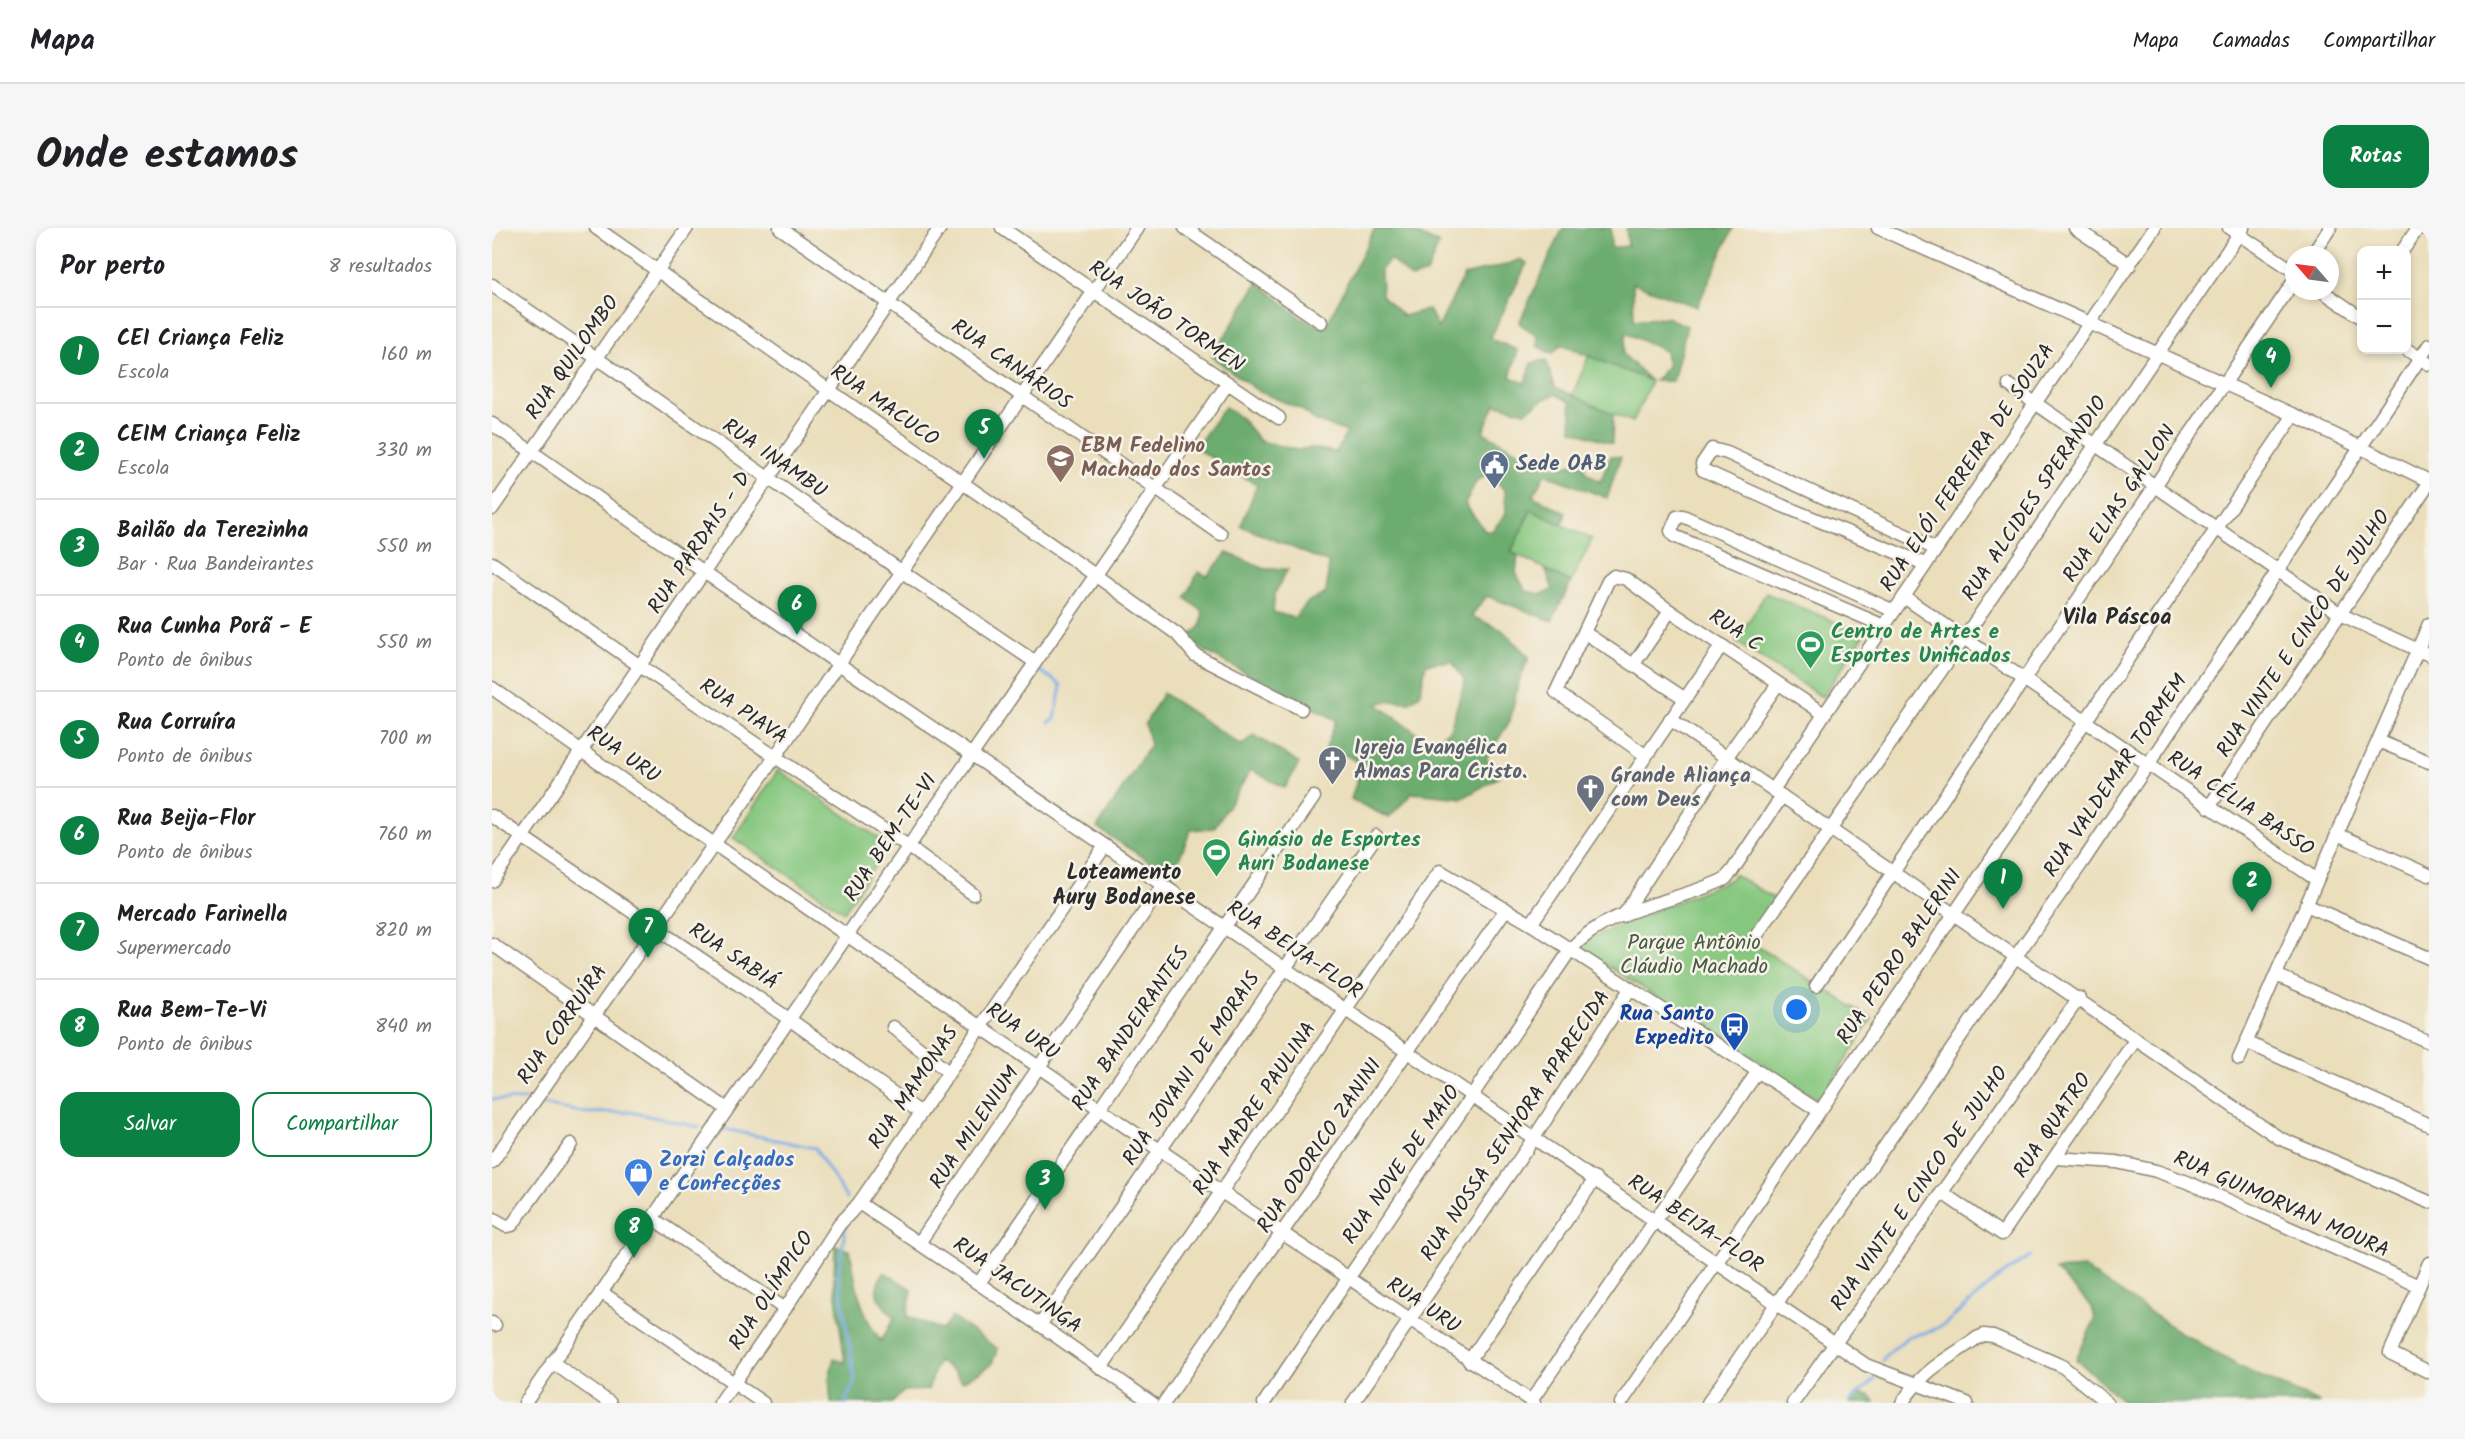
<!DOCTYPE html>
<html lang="pt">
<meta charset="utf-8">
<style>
body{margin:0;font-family:Kalam,sans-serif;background:#f6f6f6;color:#202124}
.controls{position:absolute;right:18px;top:18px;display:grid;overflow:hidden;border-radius:12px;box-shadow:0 3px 9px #0003}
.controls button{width:54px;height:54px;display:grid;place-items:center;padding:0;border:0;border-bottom:2px solid #e0e0e0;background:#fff;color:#202124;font:30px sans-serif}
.compass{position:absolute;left:1793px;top:18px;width:54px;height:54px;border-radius:50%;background:#fff;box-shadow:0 3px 9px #0003;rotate:298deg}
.you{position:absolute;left:1305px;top:782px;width:21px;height:21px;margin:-15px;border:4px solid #fff;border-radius:50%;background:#1a73e8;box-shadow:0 0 0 9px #1a73e833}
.badge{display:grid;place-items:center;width:39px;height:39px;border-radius:50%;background:#0b8043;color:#fff;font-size:20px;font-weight:700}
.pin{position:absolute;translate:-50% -50px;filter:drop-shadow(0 2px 3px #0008)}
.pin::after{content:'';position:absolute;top:32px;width:21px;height:18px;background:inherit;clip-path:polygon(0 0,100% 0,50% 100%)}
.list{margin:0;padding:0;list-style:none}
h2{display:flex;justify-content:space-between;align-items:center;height:78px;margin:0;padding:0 24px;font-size:26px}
h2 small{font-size:20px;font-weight:400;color:#757577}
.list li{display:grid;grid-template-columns:39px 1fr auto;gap:18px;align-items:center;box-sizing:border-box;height:96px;padding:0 24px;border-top:2px solid #e0e0e0}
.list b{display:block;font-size:22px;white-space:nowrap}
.list p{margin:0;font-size:20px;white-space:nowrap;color:#757577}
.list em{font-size:20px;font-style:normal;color:#757577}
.actions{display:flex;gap:12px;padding:18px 24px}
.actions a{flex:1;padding:14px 0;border:2px solid #0b8043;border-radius:18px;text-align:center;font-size:21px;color:#0b8043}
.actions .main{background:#0b8043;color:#fff}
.map{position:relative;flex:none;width:1937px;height:1175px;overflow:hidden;border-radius:18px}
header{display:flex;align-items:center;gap:36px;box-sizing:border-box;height:84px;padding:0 30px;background:#fff;border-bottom:2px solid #e0e0e0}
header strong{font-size:28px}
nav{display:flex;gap:33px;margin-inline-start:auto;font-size:21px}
.intro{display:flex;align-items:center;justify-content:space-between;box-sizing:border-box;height:144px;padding:0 36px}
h1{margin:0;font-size:42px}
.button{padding:15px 27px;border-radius:18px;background:#0b8043;color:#fff;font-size:21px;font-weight:700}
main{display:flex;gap:36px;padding:0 36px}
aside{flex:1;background:#fff;border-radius:18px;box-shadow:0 3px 9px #0003}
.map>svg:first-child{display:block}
.green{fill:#86c77f;stroke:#587955;stroke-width:1.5}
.forest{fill:#6cac6e;stroke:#4c6c4c;stroke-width:1.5;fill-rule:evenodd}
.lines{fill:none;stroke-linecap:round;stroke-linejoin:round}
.stream{stroke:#79abe5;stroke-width:3}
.minor-casing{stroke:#8a8473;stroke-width:15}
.minor{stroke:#fff;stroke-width:12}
.labels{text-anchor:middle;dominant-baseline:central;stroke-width:5;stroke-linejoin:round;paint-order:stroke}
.street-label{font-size:21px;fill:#2b2b2b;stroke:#f7f3e8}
.education-label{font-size:21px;font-weight:bold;fill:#785e54;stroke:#f7f3e8;text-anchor:start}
.service-label{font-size:21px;font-weight:bold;fill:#4e5e75;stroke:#f7f3e8;text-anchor:start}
.leisure-label{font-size:21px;font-weight:bold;fill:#27864d;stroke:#f7f3e8;text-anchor:start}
.worship-label{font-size:21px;font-weight:bold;fill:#5b616d;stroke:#f7f3e8;text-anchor:start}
.park-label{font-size:21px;fill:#465a44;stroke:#f7f3e8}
.transit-label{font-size:21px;font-weight:bold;fill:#164399;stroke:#f7f3e8;text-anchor:end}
.shop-label{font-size:21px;font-weight:bold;fill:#366cbe;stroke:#f7f3e8;text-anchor:start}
.neighbourhood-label{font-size:22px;font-weight:bold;fill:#2b2b2b;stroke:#f7f3e8}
</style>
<header>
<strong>Mapa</strong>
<nav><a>Mapa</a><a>Camadas</a><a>Compartilhar</a></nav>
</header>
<div class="intro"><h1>Onde estamos</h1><a class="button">Rotas</a></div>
<main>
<aside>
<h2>Por perto<small>8 resultados</small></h2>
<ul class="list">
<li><span class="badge">1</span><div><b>CEI Criança Feliz</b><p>Escola</p></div><em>160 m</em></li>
<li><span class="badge">2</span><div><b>CEIM Criança Feliz</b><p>Escola</p></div><em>330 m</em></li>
<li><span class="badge">3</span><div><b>Bailão da Terezinha</b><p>Bar · Rua Bandeirantes</p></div><em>550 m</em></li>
<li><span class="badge">4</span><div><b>Rua Cunha Porã - E</b><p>Ponto de ônibus</p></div><em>550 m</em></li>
<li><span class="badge">5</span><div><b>Rua Corruíra</b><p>Ponto de ônibus</p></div><em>700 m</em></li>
<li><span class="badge">6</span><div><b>Rua Beija-Flor</b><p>Ponto de ônibus</p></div><em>760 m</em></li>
<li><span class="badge">7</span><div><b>Mercado Farinella</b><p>Supermercado</p></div><em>820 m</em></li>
<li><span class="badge">8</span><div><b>Rua Bem-Te-Vi</b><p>Ponto de ônibus</p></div><em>840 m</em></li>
</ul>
<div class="actions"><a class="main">Salvar</a><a>Compartilhar</a></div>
</aside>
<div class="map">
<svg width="1937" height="1175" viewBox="0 0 1937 1175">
<rect width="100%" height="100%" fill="#f7f3e8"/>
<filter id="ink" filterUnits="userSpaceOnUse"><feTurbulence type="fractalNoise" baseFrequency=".0167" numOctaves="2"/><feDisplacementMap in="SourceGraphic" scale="12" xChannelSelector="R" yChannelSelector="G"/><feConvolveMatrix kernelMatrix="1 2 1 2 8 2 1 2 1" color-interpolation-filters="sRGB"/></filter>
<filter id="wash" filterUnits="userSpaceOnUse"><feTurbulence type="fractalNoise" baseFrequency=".008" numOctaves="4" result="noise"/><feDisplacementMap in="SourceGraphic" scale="24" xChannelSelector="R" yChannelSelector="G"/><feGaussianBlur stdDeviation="1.35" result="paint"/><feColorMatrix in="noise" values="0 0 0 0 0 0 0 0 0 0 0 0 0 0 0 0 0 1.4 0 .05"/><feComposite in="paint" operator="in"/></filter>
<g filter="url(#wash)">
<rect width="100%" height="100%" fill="#eadebb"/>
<g class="green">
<path d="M 1097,127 L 1159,153 L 1141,194 L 1080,168 Z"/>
<path d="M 1039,282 L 1100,311 L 1079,354 L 1019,324 Z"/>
<path d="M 1274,365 L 1373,406 L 1330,469 L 1244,414 Z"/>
<path d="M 286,542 L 397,617 L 352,684 L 241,610 Z"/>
<path d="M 1242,646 L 1283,671 L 1257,713 L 1380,791 L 1328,873 L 1086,719 L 1090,713 L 1239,651 Z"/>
</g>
<g class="forest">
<path d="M 883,0 L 912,0 L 947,16 L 935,45 L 919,50 L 898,31 L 889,42 L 890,67 L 911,88 L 937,81 L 946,100 L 972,47 L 1014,37 L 1028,31 L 1035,35 L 998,111 L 1026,122 L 1018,149 L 1033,155 L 1040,135 L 1054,132 L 1063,159 L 1121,186 L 1120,215 L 1080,202 L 1078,174 L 1064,166 L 1052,171 L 1033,184 L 1003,176 L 991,204 C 1006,212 1050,239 1064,239 C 1075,239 1081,233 1092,237 L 1094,245 L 1108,254 L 1119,228 L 1129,229 L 1115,270 L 1053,246 L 1041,268 L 1074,285 L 1070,297 L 1039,282 L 1019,324 L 1026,328 L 1024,345 L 1034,363 L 1048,366 L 1061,362 L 1054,342 L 1079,354 L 1060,393 L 995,368 L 979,388 L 1010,402 L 1037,429 L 1026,456 L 1018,493 L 994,530 L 1007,549 L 971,570 L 920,565 L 897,590 L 859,571 L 870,537 L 854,527 L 828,537 L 844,492 L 716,425 L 695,411 L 709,398 L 711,384 L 694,370 L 706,344 L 715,348 L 735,325 L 773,341 L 796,341 L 783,365 L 781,384 L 802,390 L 817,373 L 834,365 L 837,335 L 749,298 L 765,257 L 703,220 L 733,179 L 749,190 L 768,213 L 805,222 L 820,220 L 844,224 L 855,204 L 824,193 L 809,181 L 766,163 L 720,129 L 766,54 L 809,90 L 833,100 ZM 998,245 L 1013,263 L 1014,286 L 1000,303 L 993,303 L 973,276 L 984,254 ZM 960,433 L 973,453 L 958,501 L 940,516 L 885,476 L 896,473 L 918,474 L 928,466 L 934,436 Z"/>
<path d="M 1071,0 L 1119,0 L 1119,20 L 1136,18 L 1134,0 L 1241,0 L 1205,79 L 1141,55 L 1142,92 L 1174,89 L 1195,98 L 1181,153 L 1163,153 L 1176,138 L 1173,123 L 1134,105 L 1131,126 L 1159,153 L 1069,117 L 1060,126 L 1045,118 L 1046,109 L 1027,95 Z"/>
<path d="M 671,465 L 749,517 L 762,507 L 807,535 L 793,560 L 759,542 L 722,600 L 699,602 L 680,648 L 605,600 L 658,517 L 653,496 Z"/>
<path d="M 343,1018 L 358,1022 C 364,1056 367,1084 389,1113 L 402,1090 C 387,1072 377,1067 392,1044 L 420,1061 L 415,1088 L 450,1102 L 460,1089 L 506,1121 L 499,1137 L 470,1154 L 462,1143 L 446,1133 L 436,1162 L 412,1163 L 400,1175 L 339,1175 L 337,1150 L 342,1130 L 353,1135 L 342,1053 Z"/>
<path d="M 1592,1040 L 1688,1104 L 1748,1139 L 1828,1175 L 1633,1175 L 1584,1131 L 1603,1091 L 1600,1079 L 1564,1042 Z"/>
<path d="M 1364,1166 L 1378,1167 L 1384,1175 L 1357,1175 Z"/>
</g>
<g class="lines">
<g class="stream">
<path d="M 548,443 L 569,457 L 563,491 L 557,494"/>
<path d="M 0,871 L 33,872"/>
<path d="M 50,877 L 95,885 L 138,884 L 207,899"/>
<path d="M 232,901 L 323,920 L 355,971"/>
<path d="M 1391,1133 L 1394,1127 L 1417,1108 L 1437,1104 L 1453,1096 L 1506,1050 L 1538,1028"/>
<path d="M 353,1175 L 363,1153 L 346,1046 L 354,996"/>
<path d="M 1357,1175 C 1363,1165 1375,1160 1384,1150"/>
</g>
</g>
</g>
<g filter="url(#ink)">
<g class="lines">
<defs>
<g id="minor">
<path d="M 104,0 L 603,347 L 685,406 L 703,427 L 809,481"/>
<path d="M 288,0 L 729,306"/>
<path d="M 510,0 L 787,190"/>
<path d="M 693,0 L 829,94"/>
<path d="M 1386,0 L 1802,187 L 1937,253"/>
<path d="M 1583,0 L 1638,37"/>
<path d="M 1737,0 L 1802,43"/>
<path d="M 1911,22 L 1926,0"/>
<path d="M 1820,27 L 1838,0"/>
<path d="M 0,57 L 409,343 L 543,434"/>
<path d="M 1830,63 L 1870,90"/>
<path d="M 1914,121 L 1937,136"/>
<path d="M 1517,157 L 1850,387 L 1937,427"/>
<path d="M 0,196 L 212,344 L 1374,1137 L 1475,1175"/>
<path d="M 0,281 L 195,0"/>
<path d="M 0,335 L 148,438 L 416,618 L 481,666"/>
<path d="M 1433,336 L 1291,278 L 1211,242 L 1210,236 L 1220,221 L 1235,225 L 1444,321"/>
<path d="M 1412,369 L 1825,652"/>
<path d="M 1392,398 L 1182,308 L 1179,303 L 1185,289 L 1191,288 L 1402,383"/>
<path d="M 1093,405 L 1192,470"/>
<path d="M 1142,436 L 1178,383"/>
<path d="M 0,460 L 209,607 L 669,923 L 1042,1175"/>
<path d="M 1178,491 L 1787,910 L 1937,974"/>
<path d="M 1886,513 L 1937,534"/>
<path d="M 1153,527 L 1064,464 L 1116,353 L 1122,348 L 1134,351 L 1178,383 L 1332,486"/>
<path d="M 1281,562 L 1662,0"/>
<path d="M 1717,579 L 1937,255"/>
<path d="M 0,588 L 297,791 L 429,885"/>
<path d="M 1845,606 L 1937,647"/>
<path d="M 0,653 L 448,0"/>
<path d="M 1814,677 L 1937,730"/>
<path d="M 1131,688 L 1234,530 L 1286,456"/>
<path d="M 1039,696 L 1230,417"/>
<path d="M 1262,711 L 1472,410 L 1751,0"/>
<path d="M 0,716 L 235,881"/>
<path d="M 1784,747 L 1937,814"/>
<path d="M 1324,758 L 1802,53"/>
<path d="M 401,799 L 456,844"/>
<path d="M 1754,814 L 1937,897"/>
<path d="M 1747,831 L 1937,396"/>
<path d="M 1563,930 L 1625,934 L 1664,943 L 1695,954 L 1927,1058"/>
<path d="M 0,934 L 283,529 L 645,0"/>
<path d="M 1449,964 L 1510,1006 L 1644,811"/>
<path d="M 367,975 L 548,1097 L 660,1175"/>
<path d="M 0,990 L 14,998 L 20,997 L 79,916"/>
<path d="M 160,990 L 293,1081"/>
<path d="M 427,1015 L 671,657"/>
<path d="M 1937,1035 L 1898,1125 L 1937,1144"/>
<path d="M 487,1055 L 822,569"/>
<path d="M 109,1064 L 271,1175"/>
<path d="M 0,1095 L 3,1097"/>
<path d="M 548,1097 L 884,608"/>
<path d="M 977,1133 L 1103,951"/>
<path d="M 60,1134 L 118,1175"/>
<path d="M 609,1140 L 948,643 L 1039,696 L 1327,883"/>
<path d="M 1039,1173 L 1266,843"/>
<path d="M 33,1175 L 736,155"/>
<path d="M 228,1175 L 293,1081 L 347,997 L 367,975 L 613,618"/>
<path d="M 672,1175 L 1014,681"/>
<path d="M 772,1175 L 1079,721 C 1116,679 1184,675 1233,651 L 1240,643 L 1290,568"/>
<path d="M 861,1175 L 1042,910 L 1138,761"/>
<path d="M 1129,1175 L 1802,187"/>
<path d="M 1216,1175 L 1524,728 L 1590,635 L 1937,117"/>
<path d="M 1301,1175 L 1587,770"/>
<path d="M 1410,1175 C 1434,1139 1452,1134 1485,1110 L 1492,1107 L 1501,1108 L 1570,1138 L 1615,1175"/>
</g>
</defs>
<use href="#minor" class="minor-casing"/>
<use href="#minor" class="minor"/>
</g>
</g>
<defs>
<symbol id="school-pin" viewBox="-11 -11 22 30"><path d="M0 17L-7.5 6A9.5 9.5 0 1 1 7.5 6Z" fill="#8d6e63" stroke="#f7f3e8"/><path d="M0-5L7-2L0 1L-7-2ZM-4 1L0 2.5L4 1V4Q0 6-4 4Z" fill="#fff"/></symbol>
<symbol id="civic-pin" viewBox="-11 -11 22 30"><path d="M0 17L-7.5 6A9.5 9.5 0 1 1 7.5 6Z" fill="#5c6f8a" stroke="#f7f3e8"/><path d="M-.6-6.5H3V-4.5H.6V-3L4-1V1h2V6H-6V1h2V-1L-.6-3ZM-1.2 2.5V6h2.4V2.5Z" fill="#fff"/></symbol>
<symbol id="stadium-pin" viewBox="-11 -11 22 30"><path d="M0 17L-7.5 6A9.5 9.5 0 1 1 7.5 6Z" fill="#2e9e5b" stroke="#f7f3e8"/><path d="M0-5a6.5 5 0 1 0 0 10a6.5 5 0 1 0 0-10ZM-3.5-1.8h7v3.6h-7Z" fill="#fff"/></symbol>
<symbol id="church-pin" viewBox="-11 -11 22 30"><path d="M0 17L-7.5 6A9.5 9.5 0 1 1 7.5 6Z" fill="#6b7280" stroke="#f7f3e8"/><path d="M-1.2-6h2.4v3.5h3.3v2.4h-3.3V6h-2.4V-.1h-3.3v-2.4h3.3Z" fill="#fff"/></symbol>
<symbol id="bus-pin" viewBox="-11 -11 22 30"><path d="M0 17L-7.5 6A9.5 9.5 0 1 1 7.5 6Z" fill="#1a4fb4" stroke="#f7f3e8"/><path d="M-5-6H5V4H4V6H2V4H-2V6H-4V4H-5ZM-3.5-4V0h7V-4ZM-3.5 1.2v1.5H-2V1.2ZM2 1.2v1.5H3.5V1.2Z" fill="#fff"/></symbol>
<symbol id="shop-pin" viewBox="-11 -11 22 30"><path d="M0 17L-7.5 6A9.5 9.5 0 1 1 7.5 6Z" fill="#3f7fe0" stroke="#f7f3e8"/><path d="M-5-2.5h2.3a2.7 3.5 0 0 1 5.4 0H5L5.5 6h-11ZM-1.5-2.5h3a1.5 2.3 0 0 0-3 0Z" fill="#fff"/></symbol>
</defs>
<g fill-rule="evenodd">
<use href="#school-pin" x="552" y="214" width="33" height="45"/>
<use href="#civic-pin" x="986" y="220" width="33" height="45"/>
<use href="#stadium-pin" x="1302" y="400" width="33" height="45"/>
<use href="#church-pin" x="824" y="516" width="33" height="45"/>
<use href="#church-pin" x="1082" y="544" width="33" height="45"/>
<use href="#stadium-pin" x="708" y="608" width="33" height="45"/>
<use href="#bus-pin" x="1226" y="782" width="33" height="45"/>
<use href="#shop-pin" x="130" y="928" width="33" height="45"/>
</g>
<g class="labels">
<g class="street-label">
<text transform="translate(674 89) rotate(34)">RUA JOÃO TORMEN</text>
<text transform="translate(81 130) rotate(-55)">RUA QUILOMBO</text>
<text transform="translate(519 137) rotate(35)">RUA CANÁRIOS</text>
<text transform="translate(392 178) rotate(35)">RUA MACUCO</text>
<text transform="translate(282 231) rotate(35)">RUA INAMBU</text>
<text transform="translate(1476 240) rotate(-56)">RUA ELÓI FERREIRA DE SOUZA</text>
<text transform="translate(1543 271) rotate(-56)">RUA ALCIDES SPERANDIO</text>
<text transform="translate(1628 276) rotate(-56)">RUA ELIAS GALLON</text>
<text transform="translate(208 315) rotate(-56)">RUA PARDAIS - D</text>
<text transform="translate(1243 403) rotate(34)">RUA C</text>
<text transform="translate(1812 406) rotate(-56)">RUA VINTE E CINCO DE JULHO</text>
<text transform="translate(251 484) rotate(34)">RUA PIAVA</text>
<text transform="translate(131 527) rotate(35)">RUA URU</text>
<text transform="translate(1624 548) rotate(-56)">RUA VALDEMAR TORMEM</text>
<text transform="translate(1748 576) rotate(34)">RUA CÉLIA BASSO</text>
<text transform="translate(399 610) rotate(-56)">RUA BEM-TE-VI</text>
<text transform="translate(802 722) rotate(34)">RUA BEIJA-FLOR</text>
<text transform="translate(241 729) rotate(34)">RUA SABIÁ</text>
<text transform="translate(1408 729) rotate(-56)">RUA PEDRO BALERINI</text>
<text transform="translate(71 797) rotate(-55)">RUA CORRUÍRA</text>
<text transform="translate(639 801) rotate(-56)">RUA BANDEIRANTES</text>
<text transform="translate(530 804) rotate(35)">RUA URU</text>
<text transform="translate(700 841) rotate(-56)">RUA JOVANI DE MORAIS</text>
<text transform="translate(422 860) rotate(-56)">RUA MAMONAS</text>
<text transform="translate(763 881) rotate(-56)">RUA MADRE PAULINA</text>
<text transform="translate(1024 898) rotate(-56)">RUA NOSSA SENHORA APARECIDA</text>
<text transform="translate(1561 898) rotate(-56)">RUA QUATRO</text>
<text transform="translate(483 900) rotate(-56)">RUA MILENIUM</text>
<text transform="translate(828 918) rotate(-56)">RUA ODORICO ZANINI</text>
<text transform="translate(910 937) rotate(-55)">RUA NOVE DE MAIO</text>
<text transform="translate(1428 961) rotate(-55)">RUA VINTE E CINCO DE JULHO</text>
<text transform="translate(1789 977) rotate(24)">RUA GUIMORVAN MOURA</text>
<text transform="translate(1203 996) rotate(34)">RUA BEIJA-FLOR</text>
<text transform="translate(525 1058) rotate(35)">RUA JACUTINGA</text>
<text transform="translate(280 1063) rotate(-57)">RUA OLÍMPICO</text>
<text transform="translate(931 1078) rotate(34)">RUA URU</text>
</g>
<g class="education-label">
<text x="589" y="218">EBM Fedelino<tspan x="589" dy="24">Machado dos Santos</tspan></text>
</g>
<g class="service-label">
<text x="1024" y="236">Sede OAB</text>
</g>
<g class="leisure-label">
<text x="1339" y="404">Centro de Artes e<tspan x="1339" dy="24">Esportes Unificados</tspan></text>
<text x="746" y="612">Ginásio de Esportes<tspan x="746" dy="24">Auri Bodanese</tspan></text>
</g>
<g class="worship-label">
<text x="862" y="520">Igreja Evangélica<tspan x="862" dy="24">Almas Para Cristo.</tspan></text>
<text x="1119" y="548">Grande Aliança<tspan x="1119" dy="24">com Deus</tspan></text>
</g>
<g class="park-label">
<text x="1202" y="715">Parque Antônio<tspan x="1202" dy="24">Cláudio Machado</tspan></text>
</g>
<g class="transit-label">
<text x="1222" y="786">Rua Santo<tspan x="1222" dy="24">Expedito</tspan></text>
</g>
<g class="shop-label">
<text x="167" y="932">Zorzi Calçados<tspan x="167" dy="24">e Confecções</tspan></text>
</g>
<g class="neighbourhood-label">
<text x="1625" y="390">Vila Páscoa</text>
<text x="632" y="645">Loteamento<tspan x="632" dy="25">Aury Bodanese</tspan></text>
</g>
</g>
</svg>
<div class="controls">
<button>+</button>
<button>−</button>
</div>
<svg class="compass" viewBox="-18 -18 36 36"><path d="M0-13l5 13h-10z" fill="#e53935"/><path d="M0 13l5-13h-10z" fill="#757577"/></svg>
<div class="you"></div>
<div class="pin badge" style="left:1511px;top:681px">1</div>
<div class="pin badge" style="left:1760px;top:684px">2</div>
<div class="pin badge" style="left:553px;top:982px">3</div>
<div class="pin badge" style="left:1779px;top:160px">4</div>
<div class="pin badge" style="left:492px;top:231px">5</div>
<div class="pin badge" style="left:305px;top:407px">6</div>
<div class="pin badge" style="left:156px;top:730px">7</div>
<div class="pin badge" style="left:142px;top:1030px">8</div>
</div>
</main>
